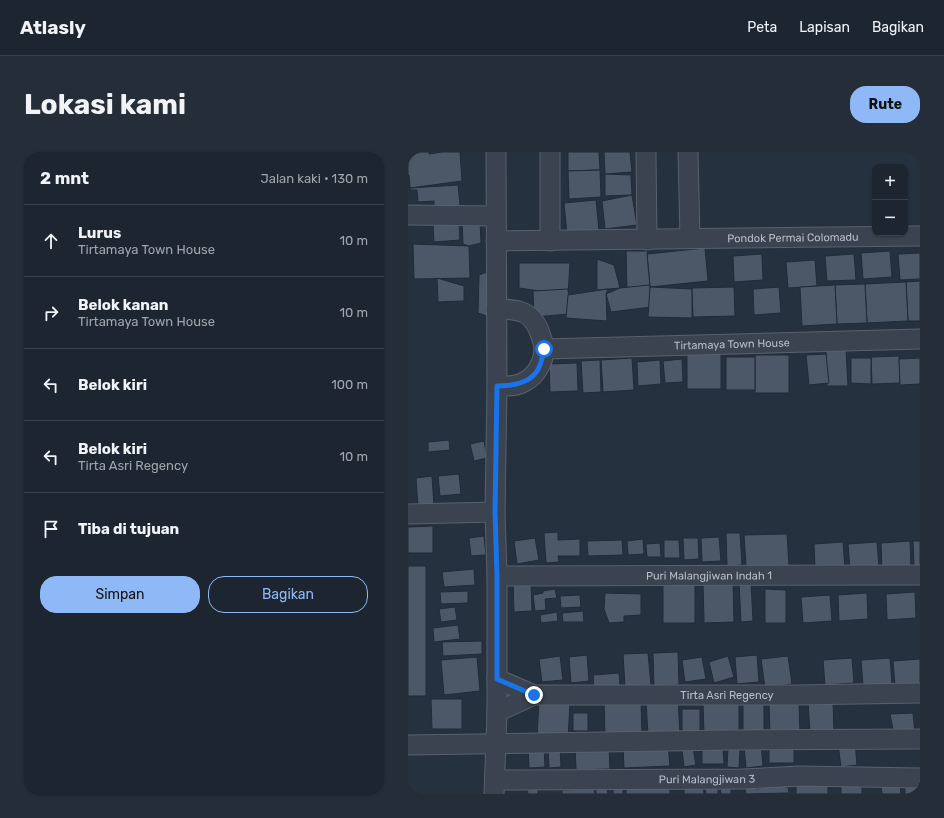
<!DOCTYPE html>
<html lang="id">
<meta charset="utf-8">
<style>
body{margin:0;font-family:Rubik,sans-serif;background:#252d38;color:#f1f3f6}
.controls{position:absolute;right:12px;top:12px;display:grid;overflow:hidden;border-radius:8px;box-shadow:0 1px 3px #0004}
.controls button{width:36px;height:36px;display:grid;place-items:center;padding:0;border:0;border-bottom:1px solid #3a424c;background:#1c2530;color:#f1f3f6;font:20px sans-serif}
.stop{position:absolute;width:12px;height:12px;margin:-9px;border:3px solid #1a73e8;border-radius:50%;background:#fff}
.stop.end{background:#1a73e8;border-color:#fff;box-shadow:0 1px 4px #0008}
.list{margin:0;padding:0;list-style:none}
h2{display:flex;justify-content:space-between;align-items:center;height:52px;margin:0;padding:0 16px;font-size:17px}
h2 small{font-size:13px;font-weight:400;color:#a0a5ab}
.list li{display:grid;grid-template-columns:26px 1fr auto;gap:12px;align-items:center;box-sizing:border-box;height:72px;padding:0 16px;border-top:1px solid #3a424c}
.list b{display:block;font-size:15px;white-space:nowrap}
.list p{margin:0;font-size:13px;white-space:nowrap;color:#a0a5ab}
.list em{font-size:13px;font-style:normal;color:#a0a5ab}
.actions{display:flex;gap:8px;padding:12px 16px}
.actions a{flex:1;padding:9px 0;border:1px solid #8fb9f6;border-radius:16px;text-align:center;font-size:14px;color:#8fb9f6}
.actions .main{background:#8fb9f6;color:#111}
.icon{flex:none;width:22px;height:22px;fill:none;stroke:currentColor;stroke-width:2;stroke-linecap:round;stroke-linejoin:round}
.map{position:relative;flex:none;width:512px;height:642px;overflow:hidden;border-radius:16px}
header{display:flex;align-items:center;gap:24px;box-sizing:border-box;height:56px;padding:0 20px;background:#1c2530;border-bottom:1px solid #3a424c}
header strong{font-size:19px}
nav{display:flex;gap:22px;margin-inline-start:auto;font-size:14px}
.intro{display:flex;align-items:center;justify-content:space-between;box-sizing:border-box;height:96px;padding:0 24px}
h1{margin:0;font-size:28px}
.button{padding:10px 18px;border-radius:16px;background:#8fb9f6;color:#111;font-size:14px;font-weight:700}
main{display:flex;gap:24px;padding:0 24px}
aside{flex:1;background:#1c2530;border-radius:16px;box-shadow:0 1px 3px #0004}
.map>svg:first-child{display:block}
.building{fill:#4c5868;stroke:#212a37}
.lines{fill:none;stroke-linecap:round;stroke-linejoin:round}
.street-casing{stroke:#58616d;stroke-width:21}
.street{stroke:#3a434f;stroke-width:19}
.route{stroke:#1a73e8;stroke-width:5}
.labels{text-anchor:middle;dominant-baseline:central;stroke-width:3;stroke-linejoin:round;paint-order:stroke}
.street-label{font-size:11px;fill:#b6beca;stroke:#1f2835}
</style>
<header>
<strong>Atlasly</strong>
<nav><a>Peta</a><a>Lapisan</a><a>Bagikan</a></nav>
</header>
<div class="intro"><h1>Lokasi kami</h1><a class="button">Rute</a></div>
<main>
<aside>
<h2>2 mnt<small>Jalan kaki · 130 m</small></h2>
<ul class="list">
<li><svg class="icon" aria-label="ahead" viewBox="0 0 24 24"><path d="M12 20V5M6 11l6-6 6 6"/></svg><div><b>Lurus</b><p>Tirtamaya Town House</p></div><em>10 m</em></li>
<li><svg class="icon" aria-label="right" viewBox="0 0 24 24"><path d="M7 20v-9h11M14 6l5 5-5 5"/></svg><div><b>Belok kanan</b><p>Tirtamaya Town House</p></div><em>10 m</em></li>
<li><svg class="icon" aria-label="left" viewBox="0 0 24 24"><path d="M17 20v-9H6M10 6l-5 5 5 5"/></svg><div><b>Belok kiri</b></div><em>100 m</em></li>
<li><svg class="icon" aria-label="left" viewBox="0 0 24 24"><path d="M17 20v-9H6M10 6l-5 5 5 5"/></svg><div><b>Belok kiri</b><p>Tirta Asri Regency</p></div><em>10 m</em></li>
<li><svg class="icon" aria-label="arrive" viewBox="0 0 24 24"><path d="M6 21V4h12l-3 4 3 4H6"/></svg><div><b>Tiba di tujuan</b></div></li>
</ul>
<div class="actions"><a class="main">Simpan</a><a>Bagikan</a></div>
</aside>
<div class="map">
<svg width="512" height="642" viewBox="0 0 512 642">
<rect width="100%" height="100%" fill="#263140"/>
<g class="building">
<path d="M 0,0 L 21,0 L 21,2 L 34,0 L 52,0 L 54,29 L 2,36 L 1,23 L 0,23 Z"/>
<path d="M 160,0 L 191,0 L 192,18 L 160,19 Z"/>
<path d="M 196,0 L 222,0 L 224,20 L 197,22 Z"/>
<path d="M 192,18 L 193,45 L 161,47 L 160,19 Z"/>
<path d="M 197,22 L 223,23 L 224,43 L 197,44 Z"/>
<path d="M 50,33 L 52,53 L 26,58 L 26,49 L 10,50 L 9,38 L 2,38 L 2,36 Z"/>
<path d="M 224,43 L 229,73 L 197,77 L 194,49 Z"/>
<path d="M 188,48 L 191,79 L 159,82 L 156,51 Z"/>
<path d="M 54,68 L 72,68 L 73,91 L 61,94 L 55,92 Z"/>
<path d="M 51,71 L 52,88 L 26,90 L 25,72 Z"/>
<path d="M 5,92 L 61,94 L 62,126 L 6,127 Z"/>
<path d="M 297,96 L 300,129 L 242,135 L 239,102 Z"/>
<path d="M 218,99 L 240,99 L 239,102 L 242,135 L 219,137 Z"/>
<path d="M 482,99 L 484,125 L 455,127 L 453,101 Z"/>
<path d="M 512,101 L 512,127 L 492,128 L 490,102 Z"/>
<path d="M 354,102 L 355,128 L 326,130 L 325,104 Z"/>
<path d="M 446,102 L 448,128 L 419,129 L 417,104 Z"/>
<path d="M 189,107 L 206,113 L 212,136 L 189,138 Z"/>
<path d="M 407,108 L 409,134 L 380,136 L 378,110 Z"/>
<path d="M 111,111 L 162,111 L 160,143 L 111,136 Z"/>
<path d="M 82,119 L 82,165 L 70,161 L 71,123 Z"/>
<path d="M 29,126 L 56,134 L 56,149 L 30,150 Z"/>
<path d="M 512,129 L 512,169 L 500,169 L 498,130 Z"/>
<path d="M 498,130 L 500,169 L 459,171 L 457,132 Z"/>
<path d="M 457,132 L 459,171 L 429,172 L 427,133 Z"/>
<path d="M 241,133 L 242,135 L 243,155 L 203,160 L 198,142 L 212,136 Z"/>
<path d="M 427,133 L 429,172 L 394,174 L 392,135 Z"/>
<path d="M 242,135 L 284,137 L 284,166 L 240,165 Z"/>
<path d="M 326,135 L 327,164 L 285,165 L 284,136 Z"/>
<path d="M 371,135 L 373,161 L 346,163 L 345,137 Z"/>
<path d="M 160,137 L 162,162 L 126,165 L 125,139 Z"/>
<path d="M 200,137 L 198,142 L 199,169 L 158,166 L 160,143 Z"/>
<path d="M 418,198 L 438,198 L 440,234 L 419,234 Z"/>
<rect x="279" y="202" width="34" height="35"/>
<path d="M 418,202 L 421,231 L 401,233 L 398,203 Z"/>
<rect x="347" y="203" width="34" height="38"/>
<path d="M 491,204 L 492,231 L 464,232 L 463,205 Z"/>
<rect x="318" y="205" width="29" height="33"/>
<path d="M 224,206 L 226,238 L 195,240 L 193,208 Z"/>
<path d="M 443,206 L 463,206 L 463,232 L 443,231 Z"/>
<path d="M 512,206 L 512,232 L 492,233 L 491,207 Z"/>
<path d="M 274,207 L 275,230 L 257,231 L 255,209 Z"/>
<path d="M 192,208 L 193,240 L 175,241 L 173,209 Z"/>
<path d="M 252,208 L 253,232 L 230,234 L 229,210 Z"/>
<path d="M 169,211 L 170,239 L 142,240 L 141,212 Z"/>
<path d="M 41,288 L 42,298 L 20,300 L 20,290 Z"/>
<path d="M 76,289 L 79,306 L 66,309 L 62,292 Z"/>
<path d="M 51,322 L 53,342 L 32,344 L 30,324 Z"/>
<path d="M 24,324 L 26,354 L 10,354 L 8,326 Z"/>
<path d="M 25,374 L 25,401 L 0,401 L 0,375 Z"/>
<path d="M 150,380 L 150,388 L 172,387 L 172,404 L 150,404 L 151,410 L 138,411 L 136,381 Z"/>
<path d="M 318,381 L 332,381 L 334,413 L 319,414 Z"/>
<path d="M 379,382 L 381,414 L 338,414 L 336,383 Z"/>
<path d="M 76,384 L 78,403 L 63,404 L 61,386 Z"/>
<path d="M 311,385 L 313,409 L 294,410 L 293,386 Z"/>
<path d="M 127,386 L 131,408 L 109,412 L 106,389 Z"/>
<path d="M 275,386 L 290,386 L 291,407 L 276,408 Z"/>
<path d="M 235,387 L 236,402 L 220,403 L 219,389 Z"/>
<path d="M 214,388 L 215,403 L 180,404 L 179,389 Z"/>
<path d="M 256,388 L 271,388 L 272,406 L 256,406 Z"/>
<path d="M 502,389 L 503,415 L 474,417 L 473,391 Z"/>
<path d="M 505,389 L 512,389 L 512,415 L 506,415 Z"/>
<path d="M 435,390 L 437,416 L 407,417 L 406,392 Z"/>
<path d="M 469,390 L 471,416 L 442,417 L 440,392 Z"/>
<path d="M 252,391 L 253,405 L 239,405 L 238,392 Z"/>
<rect x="0" y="414" width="18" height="130"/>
<path d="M 66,417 L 67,433 L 36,435 L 34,420 Z"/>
<path d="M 123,429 L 124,459 L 106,460 L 105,430 Z"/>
<path d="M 325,429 L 326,470 L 296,471 L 295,430 Z"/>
<path d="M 343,430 L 345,469 L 333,470 L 331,431 Z"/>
<rect x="255" y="431" width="32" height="40"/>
<path d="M 147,437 L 149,446 L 137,447 L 138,458 L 127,459 L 125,443 L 135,441 L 135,439 Z"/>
<path d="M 357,437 L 378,438 L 378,471 L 357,471 Z"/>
<path d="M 60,439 L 60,451 L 33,452 L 32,440 Z"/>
<path d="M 507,440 L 508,466 L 479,468 L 478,442 Z"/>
<path d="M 197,441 L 233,442 L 233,463 L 216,464 L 216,470 L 201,471 L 196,457 Z"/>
<path d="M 459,441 L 460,467 L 431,469 L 430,443 Z"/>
<path d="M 172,443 L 173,455 L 153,456 L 152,444 Z"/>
<path d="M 422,443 L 424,469 L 395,471 L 393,445 Z"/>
<path d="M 47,455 L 49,468 L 33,470 L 31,457 Z"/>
<path d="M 175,459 L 176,470 L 155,470 L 154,461 Z"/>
<path d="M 149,460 L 150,469 L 133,471 L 132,463 Z"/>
<path d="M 50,473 L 52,487 L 26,490 L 25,476 Z"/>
<path d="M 74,489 L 74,502 L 35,504 L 34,490 Z"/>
<path d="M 270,500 L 271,533 L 246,534 L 245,501 Z"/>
<path d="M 240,501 L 243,533 L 217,535 L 215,502 Z"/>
<path d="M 179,503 L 181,529 L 163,531 L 161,505 Z"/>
<path d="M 349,503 L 351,530 L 329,532 L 327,505 Z"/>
<path d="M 152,504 L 155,528 L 134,530 L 131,507 Z"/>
<path d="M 320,504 L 326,525 L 306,531 L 301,510 Z"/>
<path d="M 380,504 L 384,532 L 357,536 L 353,507 Z"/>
<path d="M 69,505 L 72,539 L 36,543 L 33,508 Z"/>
<path d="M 294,505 L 298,527 L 277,530 L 274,508 Z"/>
<path d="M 444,506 L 446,531 L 417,533 L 415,508 Z"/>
<path d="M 482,506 L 484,532 L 455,534 L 453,508 Z"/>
<path d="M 512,507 L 512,533 L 487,534 L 485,509 Z"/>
<path d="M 211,521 L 212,534 L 186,536 L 185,523 Z"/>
<path d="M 233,546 L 234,583 L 197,584 L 196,548 Z"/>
<path d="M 23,547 L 54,547 L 54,577 L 24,577 Z"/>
<path d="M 270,547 L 272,582 L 240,583 L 238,549 Z"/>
<path d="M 131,548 L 162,550 L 160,587 L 129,585 Z"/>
<path d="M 425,548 L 426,581 L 402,582 L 400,549 Z"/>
<rect x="335" y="549" width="21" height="35"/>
<path d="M 391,549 L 392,582 L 362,583 L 361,550 Z"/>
<path d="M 295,550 L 331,550 L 331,583 L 296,583 Z"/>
<rect x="274" y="557" width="18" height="27"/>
<rect x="165" y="561" width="15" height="18"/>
<path d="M 505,561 L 507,581 L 486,582 L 482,562 Z"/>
<path d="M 447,590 L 449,613 L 433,615 L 430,592 Z"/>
<path d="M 260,592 L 262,614 L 216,616 L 215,595 Z"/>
<path d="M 353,592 L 355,614 L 338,616 L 336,594 Z"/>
<path d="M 136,594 L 137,615 L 121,616 L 120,595 Z"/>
<path d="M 201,594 L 202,617 L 168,618 L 167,595 Z"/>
<path d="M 152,595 L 153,615 L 141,616 L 140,596 Z"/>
<path d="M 285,596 L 288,613 L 276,615 L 274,598 Z"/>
<path d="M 320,596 L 332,597 L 331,616 L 319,615 Z"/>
<path d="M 315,597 L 316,612 L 294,612 L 294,598 Z"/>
<rect x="361" y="597" width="25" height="14"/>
<path d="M 376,629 L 377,635 L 380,635 L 381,641 L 338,642 L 336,632 L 347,630 L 348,637 L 370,633 Z"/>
<path d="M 262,631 L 262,642 L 218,642 L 218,633 Z"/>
<rect x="388" y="632" width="32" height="10"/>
<path d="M 473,632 L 492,633 L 493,642 L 474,642 Z"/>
<path d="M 497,632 L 512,633 L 512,642 L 497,642 Z"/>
<path d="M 433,633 L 454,635 L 454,642 L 433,642 Z"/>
<path d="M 295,634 L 296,642 L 276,642 L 276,636 Z"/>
<path d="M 323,634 L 323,642 L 313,642 L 312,635 Z"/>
<path d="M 310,635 L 310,642 L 298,642 L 297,636 Z"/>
<path d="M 199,636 L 200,642 L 188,642 L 188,637 Z"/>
<path d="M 130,637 L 130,642 L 120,642 L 119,638 Z"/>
<path d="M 186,637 L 187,642 L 154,642 L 154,638 Z"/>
<rect x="205" y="637" width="10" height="5"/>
</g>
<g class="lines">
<defs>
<g id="street">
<path d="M 142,0 L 142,89"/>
<path d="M 238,0 L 239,88"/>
<path d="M 280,0 L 282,86"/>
<path d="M 0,63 L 87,64"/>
<path id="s1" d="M 88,89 L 512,84"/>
<path d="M 88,157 C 97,157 107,157 116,161 C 123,164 126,169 130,176 C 132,182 136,190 136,197 C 136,210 128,224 116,230 C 108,235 98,234 89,234"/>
<path id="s2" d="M 136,197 L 512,187"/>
<path d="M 0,362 L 87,360"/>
<path id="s3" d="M 89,424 L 512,423"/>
<path d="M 89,527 L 126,543 L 89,560"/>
<path id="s4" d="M 126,543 L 388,543 L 512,541"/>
<path d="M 0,593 L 322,588 L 512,587"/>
<path id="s5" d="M 87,628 L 335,627 L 392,624 L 512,626"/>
<path d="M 86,642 L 89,560 L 89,424 L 87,360 L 89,234 L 88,0"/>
</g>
</defs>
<use href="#street" class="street-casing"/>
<use href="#street" class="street"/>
</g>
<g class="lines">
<path class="route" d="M 126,543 L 89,527 L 89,424 L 87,360 L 89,234 C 106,234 126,231 132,213 C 134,208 135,202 136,197"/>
</g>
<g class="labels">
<g class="street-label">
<text stroke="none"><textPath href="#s1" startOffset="297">Pondok Permai Colomadu</textPath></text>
<text stroke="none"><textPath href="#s2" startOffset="188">Tirtamaya Town House</textPath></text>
<text stroke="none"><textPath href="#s3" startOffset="212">Puri Malangjiwan Indah 1</textPath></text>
<text stroke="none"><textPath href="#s4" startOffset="193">Tirta Asri Regency</textPath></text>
<text stroke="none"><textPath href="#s5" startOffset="212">Puri Malangjiwan 3</textPath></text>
</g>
</g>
</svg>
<div class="controls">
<button>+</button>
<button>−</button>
</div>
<div class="stop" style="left:136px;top:197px"></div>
<div class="stop end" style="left:126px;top:543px"></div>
</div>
</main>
